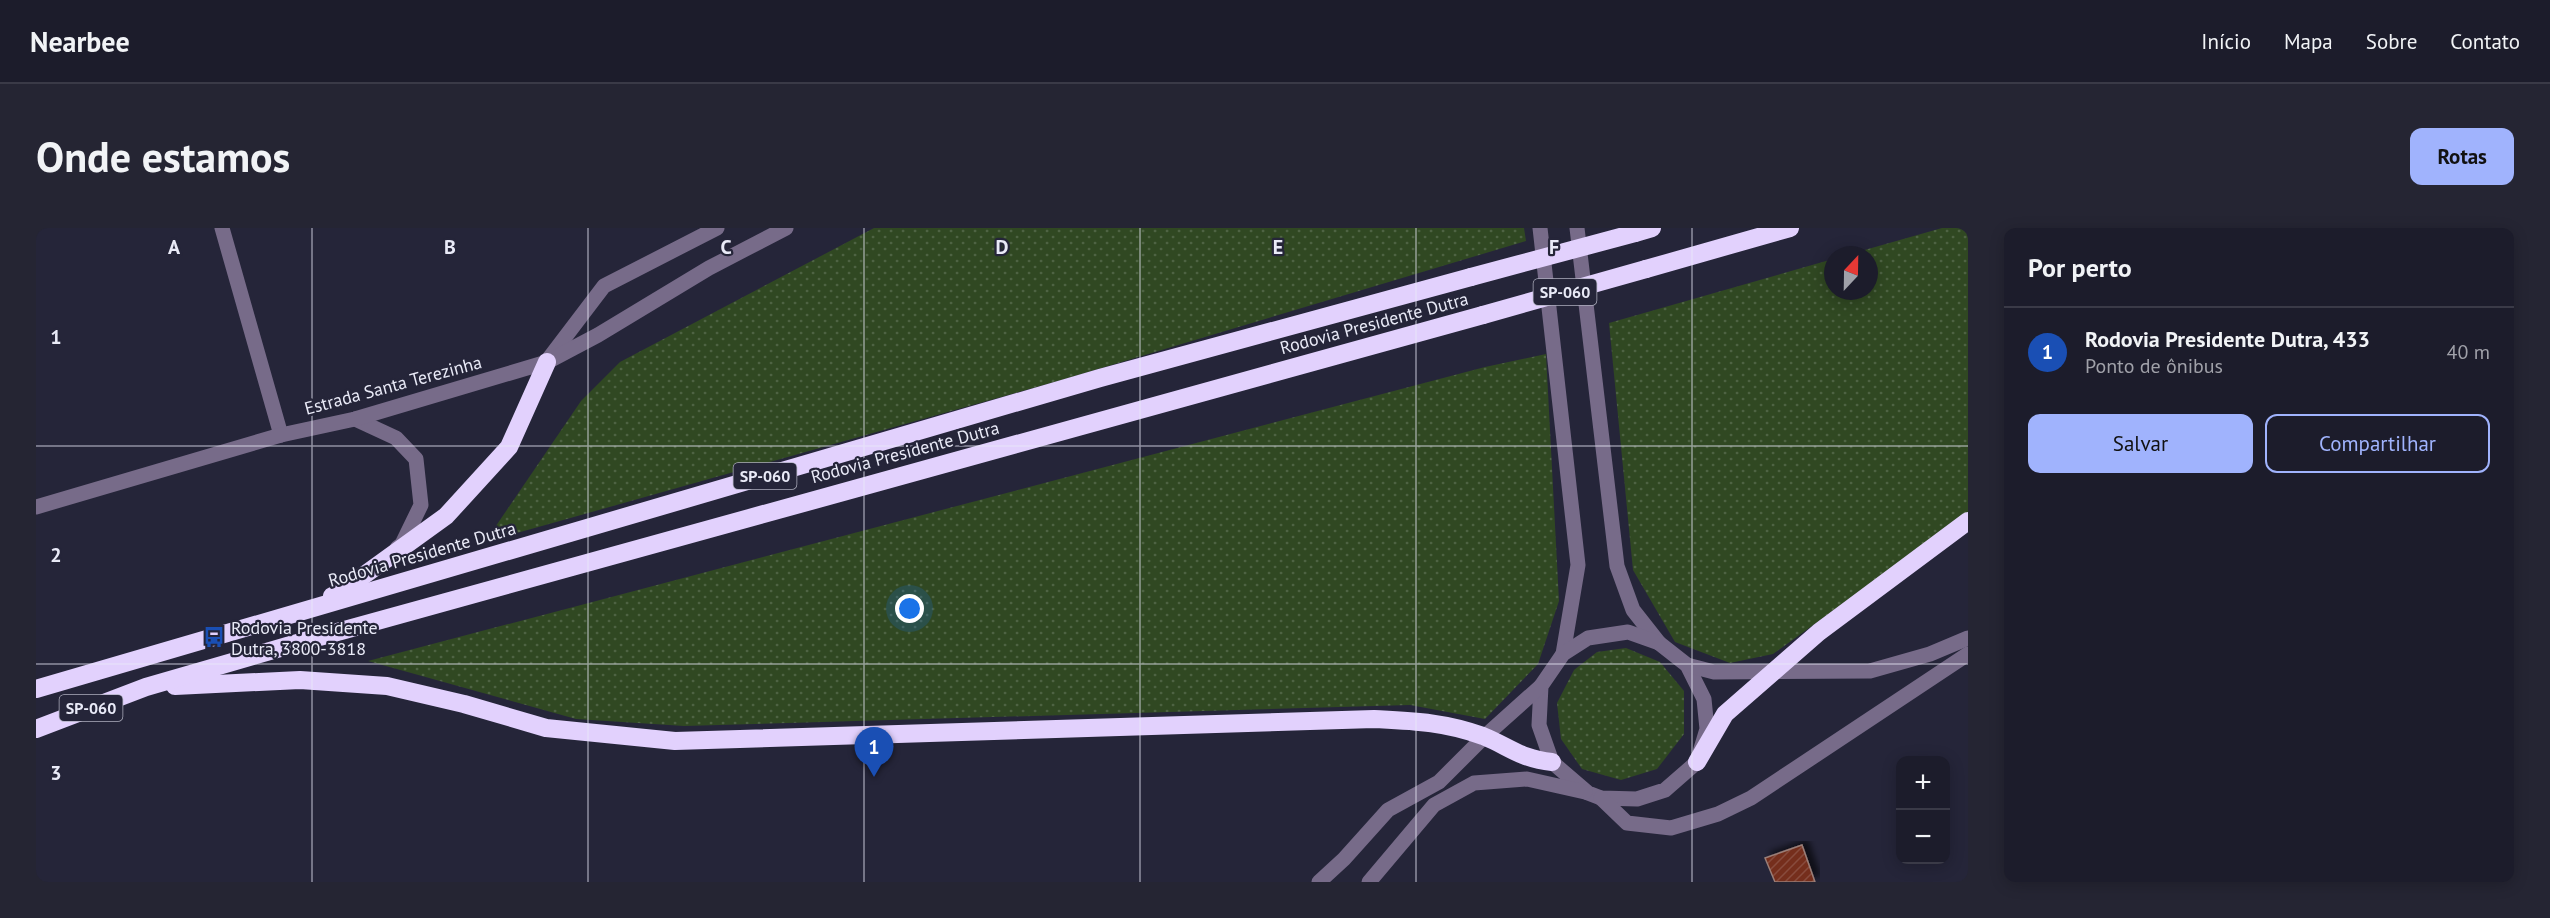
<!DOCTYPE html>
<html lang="pt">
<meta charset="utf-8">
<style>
body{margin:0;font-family:"PT Sans",sans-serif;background:#252533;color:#f1f3f6}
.controls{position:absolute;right:18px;bottom:18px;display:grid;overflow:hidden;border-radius:12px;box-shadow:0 3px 15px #0003}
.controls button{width:54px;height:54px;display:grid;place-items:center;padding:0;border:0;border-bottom:2px solid #3a3a47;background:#1c1c2b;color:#f1f3f6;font:30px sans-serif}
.compass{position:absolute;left:1788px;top:18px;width:54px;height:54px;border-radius:50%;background:#1c1c2b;box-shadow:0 3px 15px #0003;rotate:22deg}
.you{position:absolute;left:874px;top:381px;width:21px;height:21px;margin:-15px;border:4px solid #fff;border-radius:50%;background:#1a73e8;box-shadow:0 0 0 9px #1a73e833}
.badge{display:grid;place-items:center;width:39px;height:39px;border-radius:50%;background:#a0b3fd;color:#fff;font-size:20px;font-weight:700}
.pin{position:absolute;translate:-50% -50px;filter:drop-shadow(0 2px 3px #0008)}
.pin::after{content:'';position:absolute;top:32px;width:21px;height:18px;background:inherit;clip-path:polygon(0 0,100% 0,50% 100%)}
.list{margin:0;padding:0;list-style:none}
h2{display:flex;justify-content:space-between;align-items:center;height:78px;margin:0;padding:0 24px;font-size:26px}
h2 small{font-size:20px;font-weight:400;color:#a0a1a9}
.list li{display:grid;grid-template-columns:39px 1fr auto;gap:18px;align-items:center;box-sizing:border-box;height:90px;padding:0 24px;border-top:2px solid #3a3a47}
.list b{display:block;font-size:22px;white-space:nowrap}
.list p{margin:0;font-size:20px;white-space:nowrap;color:#a0a1a9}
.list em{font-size:20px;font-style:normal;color:#a0a1a9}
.actions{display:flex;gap:12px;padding:18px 24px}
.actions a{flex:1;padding:14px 0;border:2px solid #a0b3fd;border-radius:12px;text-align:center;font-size:21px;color:#a0b3fd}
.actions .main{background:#a0b3fd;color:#111}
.map{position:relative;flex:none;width:1932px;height:654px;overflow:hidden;border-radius:12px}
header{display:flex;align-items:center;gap:36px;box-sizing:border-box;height:84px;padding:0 30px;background:#1c1c2b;border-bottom:2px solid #3a3a47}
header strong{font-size:28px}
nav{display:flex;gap:33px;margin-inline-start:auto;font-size:21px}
.intro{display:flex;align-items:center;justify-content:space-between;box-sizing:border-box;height:144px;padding:0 36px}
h1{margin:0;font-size:42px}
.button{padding:15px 27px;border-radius:12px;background:#a0b3fd;color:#111;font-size:21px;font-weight:700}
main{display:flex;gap:36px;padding:0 36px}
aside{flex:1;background:#1c1c2b;border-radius:12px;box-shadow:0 3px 15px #0003}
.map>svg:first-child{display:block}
.grass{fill:url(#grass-dots)}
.building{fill:url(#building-hatch);stroke:#9a7e77;stroke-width:1.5;filter:url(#shadow)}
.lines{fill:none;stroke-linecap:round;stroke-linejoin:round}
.minor{stroke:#776b89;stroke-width:15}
.highway{stroke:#e2d1fd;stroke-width:18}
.highway-bridge{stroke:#e2d1fd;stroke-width:18}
.grid{fill:none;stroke:#e9eaf7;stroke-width:1.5;stroke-opacity:0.55}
.labels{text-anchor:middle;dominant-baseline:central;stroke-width:4.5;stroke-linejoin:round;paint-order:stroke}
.shield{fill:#252539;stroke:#aeafbe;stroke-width:1.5}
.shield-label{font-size:16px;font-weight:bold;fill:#e9eaf7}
.street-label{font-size:18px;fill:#e9eaf7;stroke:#252539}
.poi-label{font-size:18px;fill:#e9eaf7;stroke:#252539;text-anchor:start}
.grid-label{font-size:20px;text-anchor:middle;font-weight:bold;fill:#e9eaf7;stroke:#252539;stroke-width:4.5;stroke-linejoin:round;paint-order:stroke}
</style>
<header>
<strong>Nearbee</strong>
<nav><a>Início</a><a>Mapa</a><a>Sobre</a><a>Contato</a></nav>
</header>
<div class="intro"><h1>Onde estamos</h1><a class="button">Rotas</a></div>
<main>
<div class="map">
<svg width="1932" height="654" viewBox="0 0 1932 654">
<defs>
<pattern id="grass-dots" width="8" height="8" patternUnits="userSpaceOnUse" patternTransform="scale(1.5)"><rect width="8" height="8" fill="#304822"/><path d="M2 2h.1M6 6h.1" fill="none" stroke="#4e6343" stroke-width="1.8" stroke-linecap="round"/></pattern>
<pattern id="building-hatch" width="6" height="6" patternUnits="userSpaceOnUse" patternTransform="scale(1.5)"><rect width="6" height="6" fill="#742e1c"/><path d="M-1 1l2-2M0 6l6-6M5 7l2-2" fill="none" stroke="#884c3e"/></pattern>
<filter id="shadow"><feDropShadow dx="5.5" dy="-5.5" stdDeviation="3" flood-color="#0009"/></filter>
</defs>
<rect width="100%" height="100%" fill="#252539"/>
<g class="grass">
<path d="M 838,0 L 1488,0 L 1490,13 L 1022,153 L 449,314 L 545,173 L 584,134 Z"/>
<path d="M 1906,0 L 1932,0 L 1932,285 L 1737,426 L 1694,435 L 1639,414 L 1597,342 L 1573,95 L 1797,31 L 1797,63 L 1833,63 L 1833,27 L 1811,27 Z"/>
<path d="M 1510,126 L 1523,373 L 1502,436 L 1449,491 L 1374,477 L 648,498 L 540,491 L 332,433 L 1449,139 Z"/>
<path d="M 1590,420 L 1624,434 L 1648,463 L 1648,506 L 1621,541 L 1585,552 L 1546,541 L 1525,511 L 1521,475 L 1538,442 L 1561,424 Z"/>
</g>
<path class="building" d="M 1766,617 L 1779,654 L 1739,654 L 1729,630 Z"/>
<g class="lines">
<g class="minor">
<path d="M 186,0 L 245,207"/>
<path d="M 1504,0 L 1542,337 L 1527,426"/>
<path d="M 1541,0 L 1581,338 L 1597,382 L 1623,415"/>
<path d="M 514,129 L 568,58 L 681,0"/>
<path d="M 319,191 L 360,210 L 380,231 L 385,277 L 366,316 L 361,320"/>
<path d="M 0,279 L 245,207 L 319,191 L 511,134 L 562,107 L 673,40 L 750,0"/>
<path d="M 1592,404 L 1623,415 L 1651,437 L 1668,471 L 1671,501 L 1661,534 L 1629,562 L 1601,571 L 1565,570 L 1552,565 L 1516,534 L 1503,497 L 1505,458 L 1527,426 L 1552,410 Z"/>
<path d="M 1651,437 L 1678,444 L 1834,443 L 1894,426 L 1932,410"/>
<path d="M 1565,570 L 1591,595 L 1635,600 L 1682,586 L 1715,570 L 1932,426"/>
<path d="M 1283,654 L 1308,631 L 1352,582 L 1403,554 L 1448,509 L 1505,458"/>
<path d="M 1333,654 L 1398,577 L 1438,555 L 1491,551 L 1549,564"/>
</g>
<g class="highway">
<path d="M 1599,5 L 1616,0"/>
<path d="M 1610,41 L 1754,0"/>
<path d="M 296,368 L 302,366 L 410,288 L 473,219 L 511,134"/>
<path d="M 139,458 L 264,452 L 351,458 L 428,476 L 510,500 L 639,513 L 1338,491 C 1377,493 1409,494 1447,508 C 1474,519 1485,531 1516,534"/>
<path d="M 0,461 L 1064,150 L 1435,49"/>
<path d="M 0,501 L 110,459 L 258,416 L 1447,87"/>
<path d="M 1661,534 L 1689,486 L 1783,404 L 1932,293"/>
</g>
<g class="highway-bridge">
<path d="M 1435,49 L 1599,5"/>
<path d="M 1447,87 L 1610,41"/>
</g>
</g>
<path class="grid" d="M 276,0 L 276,654M 552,0 L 552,654M 828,0 L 828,654M 1104,0 L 1104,654M 1380,0 L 1380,654M 1656,0 L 1656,654M 0,218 L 1932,218M 0,436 L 1932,436"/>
<defs>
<symbol id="bus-bare" viewBox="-9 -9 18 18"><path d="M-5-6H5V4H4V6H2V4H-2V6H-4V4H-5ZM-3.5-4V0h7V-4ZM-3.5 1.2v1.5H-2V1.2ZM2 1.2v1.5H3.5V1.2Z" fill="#1a4fb4" stroke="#252539" stroke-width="2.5" paint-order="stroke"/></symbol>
</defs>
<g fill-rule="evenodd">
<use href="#bus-bare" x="163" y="394" width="30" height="30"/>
</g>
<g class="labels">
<g class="shield">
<rect x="1497.5" y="51" width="63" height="26" rx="4.5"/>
<rect x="697.5" y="235" width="63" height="26" rx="4.5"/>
<rect x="23.5" y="467" width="63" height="26" rx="4.5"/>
</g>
<g class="shield-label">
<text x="1529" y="64">SP-060</text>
<text x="729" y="248">SP-060</text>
<text x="55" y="480">SP-060</text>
</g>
<g class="street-label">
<text transform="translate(1338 95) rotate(-15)">Rodovia Presidente Dutra</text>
<text transform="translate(357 157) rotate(-15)">Estrada Santa Terezinha</text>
<text transform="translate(869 224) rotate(-15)">Rodovia Presidente Dutra</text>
<text transform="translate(386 326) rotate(-16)">Rodovia Presidente Dutra</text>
</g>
<g class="poi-label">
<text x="195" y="399">Rodovia Presidente<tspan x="195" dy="21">Dutra, 3800-3818</tspan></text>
</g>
</g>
<g class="grid-label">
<text x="138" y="26">A</text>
<text x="414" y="26">B</text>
<text x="690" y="26">C</text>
<text x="966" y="26">D</text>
<text x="1242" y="26">E</text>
<text x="1518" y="26">F</text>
<text x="20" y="116">1</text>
<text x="20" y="334">2</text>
<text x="20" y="552">3</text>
</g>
</svg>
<div class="controls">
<button>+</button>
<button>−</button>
</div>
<svg class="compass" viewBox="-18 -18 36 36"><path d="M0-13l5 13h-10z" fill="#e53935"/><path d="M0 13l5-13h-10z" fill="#a0a1a9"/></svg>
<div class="you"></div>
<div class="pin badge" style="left:838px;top:549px;background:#1a4fb4">1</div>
</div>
<aside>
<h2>Por perto<small></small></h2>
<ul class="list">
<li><span class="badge" style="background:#1a4fb4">1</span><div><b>Rodovia Presidente Dutra, 433</b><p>Ponto de ônibus</p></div><em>40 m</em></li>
</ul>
<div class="actions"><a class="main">Salvar</a><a>Compartilhar</a></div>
</aside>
</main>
